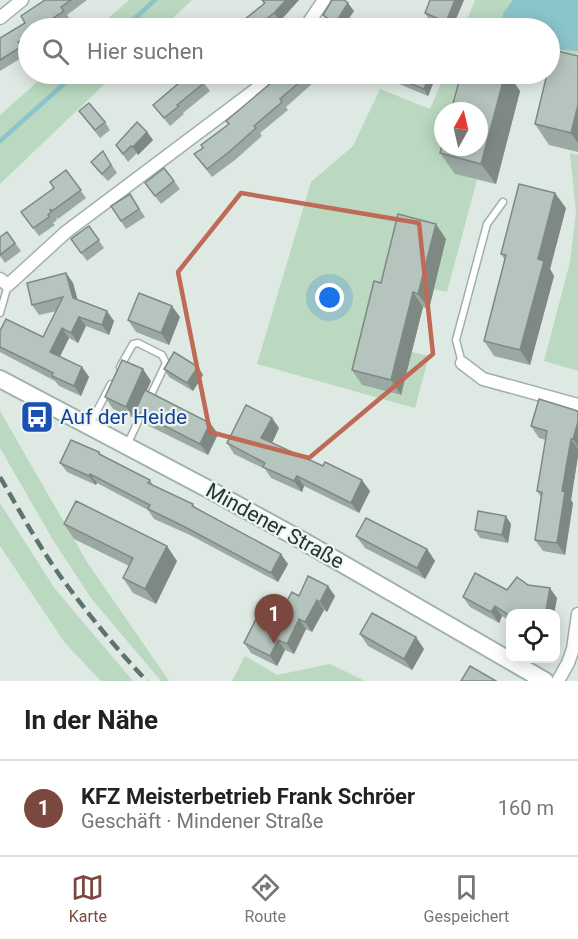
<!DOCTYPE html>
<html lang="de">
<meta charset="utf-8">
<style>
body{margin:0;font-family:Roboto,sans-serif;background:#f6f6f6;color:#222}
.controls{position:absolute;right:18px;bottom:18px;display:grid;overflow:hidden;border-radius:12px;box-shadow:0 3px 15px #0003}
.controls button{width:54px;height:54px;display:grid;place-items:center;padding:0;border:0;border-bottom:2px solid #e0e0e0;background:#fff;color:#222;font:30px sans-serif}
.compass{position:absolute;left:434px;top:102px;width:54px;height:54px;border-radius:50%;background:#fff;box-shadow:0 3px 15px #0003;rotate:8deg}
.you{position:absolute;left:330px;top:298px;width:21px;height:21px;margin:-15px;border:4px solid #fff;border-radius:50%;background:#1a73e8;box-shadow:0 0 0 9px #1a73e833}
.badge{display:grid;place-items:center;width:39px;height:39px;border-radius:50%;background:#7a483e;color:#fff;font-size:20px;font-weight:700}
.pin{position:absolute;translate:-50% -50px;filter:drop-shadow(0 2px 3px #0008)}
.pin::after{content:'';position:absolute;top:32px;width:21px;height:18px;background:inherit;clip-path:polygon(0 0,100% 0,50% 100%)}
.list{margin:0;padding:0;list-style:none}
h2{display:flex;justify-content:space-between;align-items:center;height:78px;margin:0;padding:0 24px;font-size:26px}
h2 small{font-size:20px;font-weight:400;color:#767676}
.list li{display:grid;grid-template-columns:39px 1fr auto;gap:18px;align-items:center;box-sizing:border-box;height:96px;padding:0 24px;border-top:2px solid #e0e0e0}
.list b{display:block;font-size:22px;white-space:nowrap}
.list p{margin:0;font-size:20px;white-space:nowrap;color:#767676}
.list em{font-size:20px;font-style:normal;color:#767676}
.icon{flex:none;width:33px;height:33px;fill:none;stroke:currentColor;stroke-width:2;stroke-linecap:round;stroke-linejoin:round}
.map{position:relative;flex:none;width:578px;height:681px;overflow:hidden}
.search{position:absolute;background:#fff;box-shadow:0 3px 15px #0003;left:18px;right:18px;top:18px;height:66px;display:flex;align-items:center;gap:15px;box-sizing:border-box;padding:0 21px;border-radius:33px;color:#767676;font-size:22px}
.sheet{height:174px;background:#fff}
nav{display:flex;justify-content:space-around;align-items:center;box-sizing:border-box;height:84px;border-top:2px solid #e0e0e0;background:#fff;font-size:16px;color:#767676}
nav a{display:grid;justify-items:center;gap:3px}
nav .on{color:#7a483e}
.map>svg:first-child{display:block}
.green{fill:#bad9c0}
.water{fill:#8bc5cb}
.lines{fill:none;stroke-linecap:round;stroke-linejoin:round}
.stream{stroke:#8bc5cb;stroke-width:4.5}
.service-casing{stroke:#a3b0aa;stroke-width:9}
.minor-casing{stroke:#a3b0aa;stroke-width:15}
.secondary-casing{stroke:#9fb4ab;stroke-width:20}
.service{stroke:#fff;stroke-width:6}
.minor{stroke:#fff;stroke-width:12}
.secondary{stroke:#fff;stroke-width:16}
.rail{stroke:#5c746b;stroke-width:4.5;stroke-dasharray:12 6;stroke-linecap:butt}
.wall{fill:#9ca9a3}
.shaded-wall{fill:#7f8984}
.building{fill:#b5c4bd;stroke:#7f8984;stroke-width:1.5}
.marked{fill:none;stroke:#bf6a56;stroke-width:4.5;stroke-linejoin:round}
.labels{text-anchor:middle;dominant-baseline:central;stroke-width:4.5;stroke-linejoin:round;paint-order:stroke}
.transit-label{font-size:21px;fill:#164399;stroke:#eff6f2;text-anchor:start}
.street-label{font-size:21px;fill:#223830;stroke:#eff6f2}
</style>
<div class="map">
<svg width="578" height="681" viewBox="0 0 578 681">
<rect width="100%" height="100%" fill="#dfe9e4"/>
<g class="green">
<path d="M 129,0 L 192,0 L 162,28 L 97,28 Z"/>
<path d="M 475,0 L 578,0 L 578,65 L 560,61 L 550,61 L 550,28 L 464,28 Z"/>
<path d="M 46,74 L 115,74 L 0,184 L 0,115 Z"/>
<path d="M 445,74 L 481,74 L 471,111 L 443,111 L 443,147 L 455,173 L 477,180 L 447,292 L 434,289 L 446,239 L 362,385 L 401,395 L 412,352 L 429,356 L 415,408 L 257,364 L 311,182 L 353,146 L 380,89 L 430,109 Z"/>
<path d="M 570,153 L 578,155 L 578,371 L 544,361 L 570,262 L 576,212 Z"/>
<path d="M 0,411 L 87,562 L 169,681 L 161,681 L 91,598 L 53,540 L 0,448 Z"/>
<path d="M 0,503 L 55,589 L 133,681 L 101,681 L 65,643 L 0,546 Z"/>
<path d="M 245,656 L 277,675 L 330,664 L 365,681 L 232,681 Z"/>
</g>
<path class="water" d="M 513,0 L 578,0 L 578,51 L 550,49 L 550,28 L 503,28 L 503,13 Z"/>
<g class="lines">
<g class="stream">
<path d="M 124,28 L 155,0"/>
<path d="M 0,141 L 75,74"/>
</g>
<defs>
<g id="service">
<path d="M 0,313 L 8,285"/>
<path d="M 462,363 L 456,340 L 487,224 L 503,202"/>
<path d="M 120,367 L 133,344 L 138,343 L 162,355 L 166,363 L 149,399"/>
<path d="M 89,426 L 111,384"/>
<path d="M 127,445 L 143,411"/>
</g>
<g id="minor">
<path d="M 0,18 L 22,0"/>
<path d="M 305,28 L 324,0"/>
<path d="M 0,279 L 8,285 L 66,232 L 255,90 L 270,74"/>
<path d="M 462,363 L 483,379 L 578,405"/>
<path d="M 558,681 L 568,663 L 573,649 L 578,614"/>
</g>
<path id="secondary" d="M 0,379 L 210,490 L 303,541 L 545,681"/>
</defs>
<use href="#service" class="service-casing"/>
<use href="#minor" class="minor-casing"/>
<use href="#secondary" class="secondary-casing"/>
<use href="#service" class="service"/>
<use href="#minor" class="minor"/>
<use href="#secondary" class="secondary"/>
<path class="rail" d="M 0,477 C 22,515 43,554 69,588 C 93,620 119,652 147,681"/>
</g>
<g class="wall">
<path d="M 45,0 L 87,0 L 67,15 L 70,19 L 55,28 L 28,28 L 28,47 L 24,50 L 26,55 L 0,71 L 0,38 L 25,23 Z"/>
<path d="M 262,0 L 299,0 L 280,21 L 271,28 L 234,28 L 264,3 Z"/>
<path d="M 464,0 L 452,28 L 448,28 L 430,21 L 425,13 Z"/>
<path d="M 354,11 L 342,28 L 328,23 L 323,15 Z"/>
<path d="M 578,56 L 578,152 L 549,145 L 535,124 Z"/>
<path d="M 171,74 L 204,83 L 210,91 L 183,113 L 184,114 L 170,126 L 153,105 L 178,83 Z"/>
<path d="M 279,74 L 320,74 L 312,81 L 313,83 L 286,107 L 288,110 L 260,133 L 262,136 L 235,160 L 212,177 L 194,154 L 203,148 L 228,125 L 278,77 Z"/>
<path d="M 437,74 L 428,96 L 399,84 L 394,77 Z"/>
<path d="M 461,74 L 508,74 L 520,91 L 496,184 L 455,174 L 440,153 Z"/>
<path d="M 79,111 L 105,122 L 110,130 L 100,138 Z"/>
<path d="M 147,132 L 153,140 L 138,155 L 137,153 L 128,162 L 116,145 Z"/>
<path d="M 103,151 L 117,173 L 108,181 L 97,170 L 91,162 Z"/>
<path d="M 66,170 L 86,198 L 58,219 L 56,217 L 57,220 L 53,223 L 55,225 L 39,236 L 21,212 L 54,188 Z"/>
<path d="M 174,181 L 180,189 L 161,204 L 145,183 Z"/>
<path d="M 135,202 L 145,217 L 126,229 L 111,206 Z"/>
<path d="M 566,208 L 550,269 L 554,276 L 530,365 L 494,356 L 484,341 L 505,260 L 501,254 Z"/>
<path d="M 89,226 L 104,248 L 87,261 L 71,239 Z"/>
<path d="M 7,232 L 21,251 L 5,263 L 0,256 L 0,237 Z"/>
<path d="M 446,239 L 429,309 L 423,307 L 401,395 L 362,385 L 352,370 L 381,283 Z"/>
<path d="M 66,273 L 73,283 L 77,300 L 114,321 L 109,335 L 86,326 L 78,343 L 69,338 L 60,357 L 82,367 L 89,377 L 81,396 L 59,386 L 55,381 L 0,352 L 0,331 L 43,337 L 57,311 L 39,315 L 32,305 Z"/>
<path d="M 180,317 L 169,345 L 136,332 L 128,320 Z"/>
<path d="M 198,367 L 203,375 L 193,391 L 169,377 L 164,369 Z"/>
<path d="M 151,381 L 146,391 L 210,423 L 218,434 L 208,455 L 143,423 L 136,413 L 134,418 L 113,409 L 105,397 Z"/>
<path d="M 578,411 L 578,456 L 571,500 L 573,503 L 565,555 L 543,551 L 535,540 L 541,497 L 537,491 L 546,440 L 539,438 L 531,426 Z"/>
<path d="M 272,418 L 279,428 L 272,443 L 370,491 L 359,513 L 304,486 L 302,492 L 271,478 L 265,469 L 234,454 L 227,443 Z"/>
<path d="M 99,452 L 102,455 L 150,480 L 153,485 L 193,504 L 196,509 L 288,564 L 278,582 L 190,535 L 154,519 L 148,510 L 97,483 L 96,485 L 67,472 L 60,463 Z"/>
<path d="M 64,524 L 177,561 L 156,604 L 133,593 L 123,578 L 129,566 L 74,539 Z"/>
<path d="M 511,524 L 508,543 L 480,538 L 475,530 Z"/>
<path d="M 356,536 L 427,549 L 435,561 L 425,579 L 365,548 Z"/>
<path d="M 528,585 L 557,598 L 554,614 L 510,614 L 510,621 L 502,616 L 499,623 L 470,607 L 463,597 L 507,590 Z"/>
<path d="M 299,596 L 335,596 L 327,612 L 324,610 L 312,632 L 306,629 L 294,654 L 285,650 L 277,666 L 251,653 L 244,643 L 274,623 Z"/>
<path d="M 360,634 L 424,649 L 412,670 L 368,646 Z"/>
</g>
<g class="shaded-wall">
<path d="M 286,0 L 299,0 L 280,21 L 274,13 Z"/>
<path d="M 455,0 L 464,0 L 452,28 L 450,28 L 446,22 Z"/>
<path d="M 348,3 L 354,11 L 342,28 L 336,22 Z"/>
<path d="M 430,74 L 437,74 L 428,96 L 424,89 Z"/>
<path d="M 505,74 L 508,74 L 520,91 L 496,184 L 481,164 Z"/>
<path d="M 578,105 L 578,143 L 571,133 Z"/>
<path d="M 147,132 L 153,140 L 138,155 L 133,147 Z"/>
<path d="M 555,193 L 566,208 L 550,269 L 554,276 L 530,365 L 520,350 L 538,259 Z"/>
<path d="M 436,224 L 446,239 L 429,309 L 418,294 Z"/>
<path d="M 66,273 L 73,283 L 80,308 L 73,298 Z"/>
<path d="M 413,292 L 423,307 L 401,395 L 391,380 Z"/>
<path d="M 172,306 L 180,317 L 169,345 L 161,333 Z"/>
<path d="M 107,311 L 114,321 L 109,335 L 102,325 Z"/>
<path d="M 79,317 L 86,326 L 78,343 L 71,333 Z"/>
<path d="M 62,328 L 69,338 L 57,362 L 50,352 Z"/>
<path d="M 82,367 L 89,377 L 81,396 L 74,386 Z"/>
<path d="M 198,367 L 203,375 L 193,391 L 187,383 Z"/>
<path d="M 143,369 L 151,381 L 137,412 L 135,411 L 136,413 L 134,418 L 126,407 Z"/>
<path d="M 272,418 L 279,428 L 269,449 L 261,438 Z"/>
<path d="M 578,422 L 578,447 L 573,439 Z"/>
<path d="M 210,423 L 218,434 L 208,455 L 200,444 Z"/>
<path d="M 571,439 L 578,449 L 578,456 L 571,500 L 573,503 L 565,555 L 557,543 L 562,491 Z"/>
<path d="M 90,474 L 97,483 L 96,485 L 89,476 Z"/>
<path d="M 297,476 L 304,486 L 302,492 L 294,481 Z"/>
<path d="M 362,480 L 370,491 L 359,513 L 351,503 Z"/>
<path d="M 506,516 L 511,524 L 508,543 L 502,535 Z"/>
<path d="M 167,546 L 177,561 L 156,604 L 145,589 Z"/>
<path d="M 427,549 L 435,561 L 425,579 L 417,568 Z"/>
<path d="M 281,554 L 288,564 L 278,582 L 271,573 Z"/>
<path d="M 328,586 L 335,596 L 327,612 L 320,602 Z"/>
<path d="M 550,588 L 557,598 L 554,614 L 544,614 Z"/>
<path d="M 317,600 L 324,610 L 312,632 L 305,622 Z"/>
<path d="M 495,606 L 502,616 L 499,623 L 491,612 Z"/>
<path d="M 299,619 L 306,629 L 294,654 L 287,644 Z"/>
<path d="M 416,637 L 424,649 L 412,670 L 404,659 Z"/>
<path d="M 278,640 L 285,650 L 277,666 L 270,656 Z"/>
</g>
<g class="building">
<path d="M 45,0 L 71,0 L 61,7 L 64,11 L 38,28 L 28,28 L 28,35 L 18,42 L 21,47 L 0,60 L 0,38 L 25,23 L 21,16 Z"/>
<path d="M 262,0 L 286,0 L 274,13 L 255,28 L 234,28 L 265,3 Z"/>
<path d="M 332,0 L 344,0 L 348,3 L 336,22 L 343,28 L 325,28 L 332,21 L 323,15 Z"/>
<path d="M 430,0 L 455,0 L 446,22 L 425,13 Z"/>
<path d="M 407,19 L 420,25 L 419,28 L 403,28 Z"/>
<path d="M 553,50 L 578,56 L 578,105 L 571,133 L 535,124 L 547,74 L 549,74 L 549,65 Z"/>
<path d="M 171,74 L 196,74 L 204,83 L 177,105 L 179,106 L 164,118 L 153,105 L 179,83 Z"/>
<path d="M 279,74 L 307,74 L 308,75 L 280,99 L 282,102 L 254,126 L 256,128 L 229,152 L 207,169 L 194,154 L 203,148 L 201,145 L 229,124 L 226,121 L 278,77 L 277,75 Z"/>
<path d="M 396,74 L 430,74 L 424,89 L 394,77 Z"/>
<path d="M 461,74 L 505,74 L 481,164 L 440,153 L 443,142 L 443,147 L 479,147 L 479,111 L 451,111 Z"/>
<path d="M 89,103 L 105,122 L 95,130 L 79,111 Z"/>
<path d="M 137,122 L 147,132 L 133,147 L 131,146 L 123,154 L 116,145 Z"/>
<path d="M 103,151 L 111,165 L 102,174 L 91,162 Z"/>
<path d="M 164,168 L 174,181 L 155,196 L 145,183 Z"/>
<path d="M 66,170 L 81,190 L 52,211 L 50,209 L 51,212 L 48,215 L 49,217 L 33,228 L 21,212 L 54,188 L 50,182 Z"/>
<path d="M 519,184 L 555,193 L 538,259 L 544,261 L 520,350 L 484,341 L 506,255 L 501,254 Z"/>
<path d="M 130,194 L 139,209 L 121,221 L 111,206 Z"/>
<path d="M 398,214 L 436,224 L 418,294 L 413,292 L 391,380 L 352,370 L 374,281 L 381,283 Z"/>
<path d="M 89,226 L 99,240 L 81,253 L 71,239 Z"/>
<path d="M 7,232 L 15,243 L 0,255 L 0,237 Z"/>
<path d="M 66,273 L 73,298 L 107,311 L 102,325 L 79,317 L 71,333 L 62,328 L 50,352 L 82,367 L 74,386 L 52,376 L 53,373 L 29,361 L 0,347 L 0,331 L 6,319 L 43,337 L 63,297 L 32,305 L 27,283 Z"/>
<path d="M 139,293 L 172,306 L 161,333 L 128,320 Z"/>
<path d="M 174,352 L 198,367 L 187,383 L 164,369 Z"/>
<path d="M 122,360 L 143,369 L 126,407 L 105,397 Z"/>
<path d="M 145,390 L 210,423 L 200,444 L 135,411 Z"/>
<path d="M 539,399 L 578,411 L 578,422 L 573,439 L 571,439 L 562,491 L 565,492 L 557,543 L 535,540 L 542,492 L 537,491 L 547,431 L 531,426 Z"/>
<path d="M 246,405 L 272,418 L 261,438 L 323,466 L 325,462 L 362,480 L 351,503 L 297,476 L 294,481 L 263,467 L 265,463 L 227,443 Z"/>
<path d="M 71,440 L 99,452 L 99,454 L 150,480 L 148,483 L 193,504 L 192,506 L 281,554 L 271,573 L 183,526 L 148,509 L 150,505 L 90,474 L 89,476 L 60,463 Z"/>
<path d="M 76,501 L 167,546 L 145,589 L 123,578 L 133,558 L 64,524 Z"/>
<path d="M 478,511 L 506,516 L 502,535 L 475,530 Z"/>
<path d="M 366,518 L 427,549 L 417,568 L 356,536 Z"/>
<path d="M 475,573 L 507,590 L 517,577 L 528,585 L 550,588 L 546,610 L 544,614 L 510,614 L 510,616 L 495,606 L 491,612 L 463,597 Z"/>
<path d="M 308,576 L 328,586 L 320,602 L 317,600 L 305,622 L 299,619 L 287,644 L 278,640 L 270,656 L 244,643 L 258,615 L 274,623 L 292,592 L 299,596 Z"/>
<path d="M 372,613 L 416,637 L 404,659 L 360,634 Z"/>
<path d="M 470,666 L 496,681 L 461,681 Z"/>
</g>
<path class="marked" d="M 241,193 L 419,223 L 433,354 L 309,458 L 210,432 L 178,272 Z"/>
<defs>
<symbol id="bus-square" viewBox="-11 -11 22 22"><rect x="-9" y="-9" width="18" height="18" rx="4" fill="#1a4fb4" stroke="#eff6f2"/><path d="M-5-6H5V4H4V6H2V4H-2V6H-4V4H-5ZM-3.5-4V0h7V-4ZM-3.5 1.2v1.5H-2V1.2ZM2 1.2v1.5H3.5V1.2Z" fill="#fff"/></symbol>
</defs>
<g fill-rule="evenodd">
<use href="#bus-square" x="18" y="398" width="38" height="38"/>
</g>
<g class="labels">
<g class="transit-label">
<text x="60" y="417">Auf der Heide</text>
</g>
<g class="street-label">
<text transform="translate(275 526) rotate(29)">Mindener Straße</text>
</g>
</g>
</svg>
<div class="controls">
<button><svg class="icon" aria-label="locate" viewBox="0 0 24 24"><circle cx="12" cy="12" r="6"/><path d="M12 2v4M12 18v4M2 12h4M18 12h4"/></svg></button>
</div>
<svg class="compass" viewBox="-18 -18 36 36"><path d="M0-13l5 13h-10z" fill="#e53935"/><path d="M0 13l5-13h-10z" fill="#767676"/></svg>
<div class="you"></div>
<div class="pin badge" style="left:274px;top:644px">1</div>
<div class="search"><svg class="icon" aria-label="search" viewBox="0 0 24 24"><circle cx="10" cy="10" r="6"/><path d="M15 15l6 6"/></svg>Hier suchen</div>
</div>
<section class="sheet">
<h2>In der Nähe<small></small></h2>
<ul class="list">
<li><span class="badge">1</span><div><b>KFZ Meisterbetrieb Frank Schröer</b><p>Geschäft · Mindener Straße</p></div><em>160 m</em></li>
</ul>
</section>
<nav>
<a class="on"><svg class="icon" aria-label="map" viewBox="0 0 24 24"><path d="M3 6l6-2 6 2 6-2v14l-6 2-6-2-6 2zM9 4v14M15 6v14"/></svg>Karte</a>
<a><svg class="icon" aria-label="directions" viewBox="0 0 24 24"><path d="M12 3l9 9-9 9-9-9zM9 14v-3h6M13 9l2 2-2 2"/></svg>Route</a>
<a><svg class="icon" aria-label="saved" viewBox="0 0 24 24"><path d="M7 4h10v16l-5-4-5 4z"/></svg>Gespeichert</a>
</nav>
